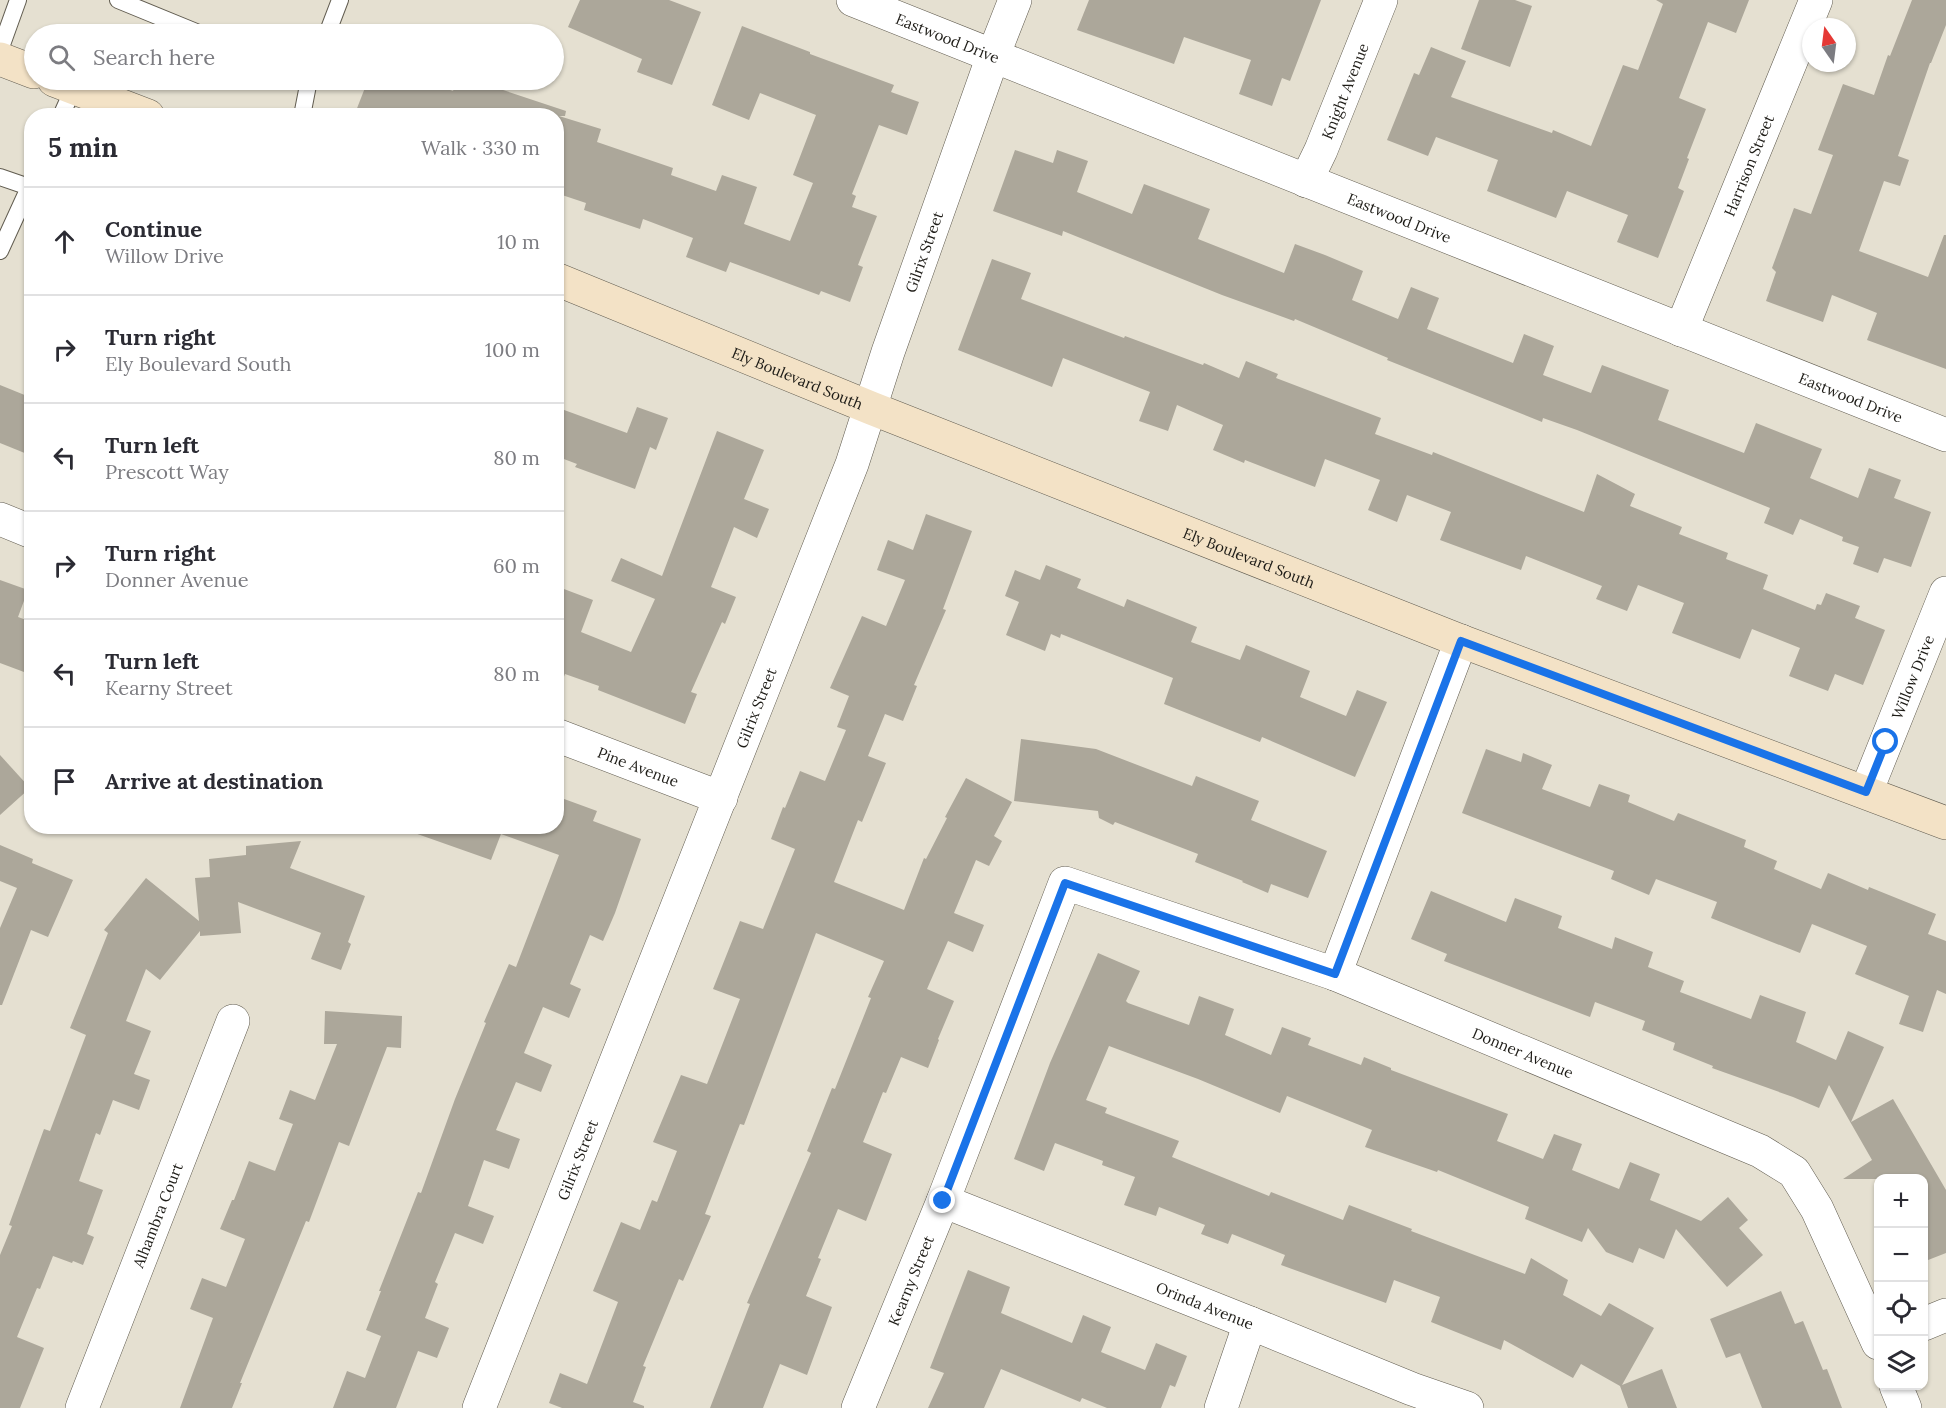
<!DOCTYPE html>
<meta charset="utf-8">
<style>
body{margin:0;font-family:Lora,serif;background:#f2f2f3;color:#2b2b33}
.controls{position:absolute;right:18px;bottom:18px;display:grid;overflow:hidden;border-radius:12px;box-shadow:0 2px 4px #0004}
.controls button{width:54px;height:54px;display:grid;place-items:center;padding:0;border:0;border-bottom:2px solid #e1e1e2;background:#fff;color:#2b2b33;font:30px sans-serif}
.compass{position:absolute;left:1802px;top:18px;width:54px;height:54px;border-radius:50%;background:#fff;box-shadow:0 2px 4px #0004;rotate:346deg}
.stop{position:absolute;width:18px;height:18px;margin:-14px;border:4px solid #1a73e8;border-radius:50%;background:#fff}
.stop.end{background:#1a73e8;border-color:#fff;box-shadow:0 2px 6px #0008}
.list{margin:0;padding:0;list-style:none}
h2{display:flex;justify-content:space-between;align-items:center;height:78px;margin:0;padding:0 24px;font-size:26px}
h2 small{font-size:20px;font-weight:400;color:#7c7c81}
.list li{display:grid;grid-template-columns:39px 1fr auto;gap:18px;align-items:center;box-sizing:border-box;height:108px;padding:0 24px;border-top:2px solid #e1e1e2}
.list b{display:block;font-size:22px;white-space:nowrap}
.list p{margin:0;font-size:20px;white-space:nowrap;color:#7c7c81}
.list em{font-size:20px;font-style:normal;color:#7c7c81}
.icon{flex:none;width:33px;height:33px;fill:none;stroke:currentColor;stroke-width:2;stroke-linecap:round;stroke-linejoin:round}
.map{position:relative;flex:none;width:1946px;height:1408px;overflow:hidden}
.search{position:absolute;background:#fff;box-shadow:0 2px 4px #0004;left:24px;top:24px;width:540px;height:66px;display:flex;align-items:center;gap:15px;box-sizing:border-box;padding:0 21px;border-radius:33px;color:#7c7c81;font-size:22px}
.panel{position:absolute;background:#fff;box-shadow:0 2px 4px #0004;left:24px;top:108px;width:540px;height:726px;border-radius:24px}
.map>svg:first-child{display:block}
.building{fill:#aca79a}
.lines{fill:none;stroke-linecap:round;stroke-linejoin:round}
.service-casing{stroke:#615c50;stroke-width:18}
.minor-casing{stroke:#615c50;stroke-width:34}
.secondary-casing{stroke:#615c50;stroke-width:34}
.service{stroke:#fff;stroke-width:16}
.minor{stroke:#fff;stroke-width:33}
.secondary{stroke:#f3e2c6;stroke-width:33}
.route{stroke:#1a73e8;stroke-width:8}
.labels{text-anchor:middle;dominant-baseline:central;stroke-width:4.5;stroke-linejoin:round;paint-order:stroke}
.street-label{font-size:15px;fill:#1e1c17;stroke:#e5e0d1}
</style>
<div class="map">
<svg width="1946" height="1408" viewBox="0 0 1946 1408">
<rect width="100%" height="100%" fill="#e5e0d1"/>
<g class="building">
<path d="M 580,0 L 669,0 L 701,12 L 672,85 L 637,72 L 642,59 L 568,27 Z"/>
<path d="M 1089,0 L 1321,0 L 1290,81 L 1282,78 L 1272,106 L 1239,94 L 1251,60 L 1184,37 L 1174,64 L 1077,30 Z"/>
<path d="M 1479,0 L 1515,0 L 1532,6 L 1510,67 L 1461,49 Z"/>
<path d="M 1656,0 L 1749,0 L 1736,33 L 1708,22 L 1679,98 L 1706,109 L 1687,158 L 1689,159 L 1678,188 L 1684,191 L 1658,258 L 1617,242 L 1628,215 L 1567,191 L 1556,218 L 1487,191 L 1498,160 L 1436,137 L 1428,156 L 1387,140 L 1414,73 L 1419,75 L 1431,47 L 1466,61 L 1451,97 L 1552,133 L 1553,130 L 1591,146 L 1623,65 L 1638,70 L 1663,4 Z"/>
<path d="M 1912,0 L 1946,0 L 1946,25 L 1931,63 L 1930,63 L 1898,156 L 1909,160 L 1900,186 L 1884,181 L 1859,251 L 1928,277 L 1944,235 L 1946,235 L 1946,369 L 1867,340 L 1877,313 L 1832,295 L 1823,322 L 1766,301 L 1776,272 L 1772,268 L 1794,208 L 1811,214 L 1833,155 L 1818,150 L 1843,84 L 1874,95 L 1888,55 L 1890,56 Z"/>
<path d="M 742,26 L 810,52 L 810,54 L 894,85 L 891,92 L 919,102 L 907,135 L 879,125 L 852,194 L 856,196 L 852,207 L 877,216 L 858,265 L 863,267 L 850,302 L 821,291 L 819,295 L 730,262 L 726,272 L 686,257 L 693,238 L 643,219 L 640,229 L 584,210 L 586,203 L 556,193 L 556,116 L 354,116 L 368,80 L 422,80 L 453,91 L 457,80 L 501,80 L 497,88 L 566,111 L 565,116 L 559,116 L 601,129 L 597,142 L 673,168 L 671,175 L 716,191 L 722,175 L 757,187 L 744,224 L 790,241 L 813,183 L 793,175 L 816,115 L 760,93 L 749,120 L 712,105 Z"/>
<path d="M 1015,150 L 1053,163 L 1057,150 L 1088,161 L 1077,192 L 1132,214 L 1144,184 L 1210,209 L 1198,239 L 1284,273 L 1295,244 L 1325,255 L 1363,271 L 1352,300 L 1398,319 L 1411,287 L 1439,298 L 1427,329 L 1513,363 L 1524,334 L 1554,346 L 1543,375 L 1591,393 L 1602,365 L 1669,390 L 1658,420 L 1744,453 L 1756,423 L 1822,449 L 1810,478 L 1858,498 L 1869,468 L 1901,480 L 1894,498 L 1931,512 L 1911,567 L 1884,558 L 1878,573 L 1853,564 L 1859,547 L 1842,541 L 1843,537 L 1800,519 L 1793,535 L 1764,523 L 1770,508 L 1577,430 L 1543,418 L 1542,422 L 1387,360 L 1388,358 L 1295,319 L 1294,321 L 1222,295 L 1063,231 L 1062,236 L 993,211 Z"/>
<path d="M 992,259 L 1031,273 L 1021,299 L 1124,338 L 1125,336 L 1203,365 L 1204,363 L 1239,378 L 1246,361 L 1278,374 L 1276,378 L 1381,418 L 1375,434 L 1432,455 L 1433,452 L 1584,512 L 1597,474 L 1635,494 L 1630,506 L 1682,527 L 1679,534 L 1728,553 L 1726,559 L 1768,575 L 1763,589 L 1815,610 L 1817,604 L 1821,605 L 1826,593 L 1860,606 L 1855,618 L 1885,630 L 1863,685 L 1835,674 L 1828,691 L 1789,676 L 1800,648 L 1752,629 L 1740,659 L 1672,633 L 1684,603 L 1638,585 L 1627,611 L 1596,599 L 1602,586 L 1526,556 L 1521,570 L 1440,540 L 1451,512 L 1407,495 L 1397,522 L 1368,510 L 1380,480 L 1325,459 L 1315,487 L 1245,460 L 1244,463 L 1213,450 L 1223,425 L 1177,405 L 1168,431 L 1139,421 L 1150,392 L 1063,358 L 1052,387 L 958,350 Z"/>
<path d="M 0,385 L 32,398 L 32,456 L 0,443 Z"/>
<path d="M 556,407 L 627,433 L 637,407 L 668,418 L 656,450 L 650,447 L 635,489 L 575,467 L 577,464 L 556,456 Z"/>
<path d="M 717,431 L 764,450 L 744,499 L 769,509 L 757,538 L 734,527 L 711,587 L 736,597 L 725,624 L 722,622 L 691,692 L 697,694 L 685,724 L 598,690 L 599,686 L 565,674 L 559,690 L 556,689 L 556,586 L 593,600 L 581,632 L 631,652 L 655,599 L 611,581 L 621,558 L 662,576 Z"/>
<path d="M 926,514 L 972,531 L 943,609 L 946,610 L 914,685 L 917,686 L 903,721 L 885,714 L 868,756 L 886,763 L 862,822 L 858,820 L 834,882 L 904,910 L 924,858 L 926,859 L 947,818 L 945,817 L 966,778 L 1012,802 L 994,836 L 1002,841 L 989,866 L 976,860 L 954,913 L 984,925 L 973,952 L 948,941 L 927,989 L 954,1001 L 938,1039 L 939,1040 L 928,1068 L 901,1057 L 886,1093 L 883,1092 L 863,1142 L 892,1154 L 866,1221 L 838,1209 L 818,1258 L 821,1259 L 806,1296 L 832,1307 L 807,1375 L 780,1364 L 763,1408 L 710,1408 L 750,1304 L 747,1303 L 811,1153 L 807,1151 L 832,1088 L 835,1089 L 871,998 L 868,997 L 884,961 L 816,933 L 744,1125 L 740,1124 L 705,1214 L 711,1216 L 683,1281 L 679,1279 L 643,1366 L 646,1367 L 633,1402 L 644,1406 L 644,1408 L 562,1408 L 549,1403 L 560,1373 L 587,1384 L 618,1302 L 593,1291 L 621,1222 L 640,1230 L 652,1200 L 657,1202 L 677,1151 L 653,1142 L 681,1075 L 707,1084 L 740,999 L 713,989 L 740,921 L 763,929 L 795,849 L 771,839 L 783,807 L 785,808 L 800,771 L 825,781 L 846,730 L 837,727 L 849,696 L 830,688 L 862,616 L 886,626 L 905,580 L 877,570 L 888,540 L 913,550 Z"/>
<path d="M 1046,565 L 1081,579 L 1077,588 L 1124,607 L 1127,599 L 1197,627 L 1191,642 L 1240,660 L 1246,645 L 1310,671 L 1300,697 L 1346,716 L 1357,690 L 1387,702 L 1355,777 L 1262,737 L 1260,742 L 1164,704 L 1173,678 L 1061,634 L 1060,638 L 1051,634 L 1045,651 L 1006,635 L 1019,602 L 1005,596 L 1015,570 L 1040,580 Z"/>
<path d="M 0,580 L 28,590 L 18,617 L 32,622 L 32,675 L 0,663 Z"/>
<path d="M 1021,739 L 1096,749 L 1192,786 L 1196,776 L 1259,801 L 1251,820 L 1327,851 L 1308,898 L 1271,884 L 1268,893 L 1242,882 L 1243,881 L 1195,862 L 1198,854 L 1115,822 L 1113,825 L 1099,818 L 1098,811 L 1014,801 Z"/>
<path d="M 1486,749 L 1521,762 L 1523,753 L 1552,765 L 1542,789 L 1590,807 L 1599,784 L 1630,795 L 1628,802 L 1674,821 L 1678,813 L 1746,840 L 1744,847 L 1777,861 L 1774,869 L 1821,889 L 1828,873 L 1868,890 L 1869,887 L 1936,914 L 1928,934 L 1946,941 L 1946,994 L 1937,990 L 1923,1032 L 1899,1024 L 1909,996 L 1855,974 L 1867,946 L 1812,924 L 1800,953 L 1711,918 L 1717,902 L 1656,879 L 1649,895 L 1611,879 L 1614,871 L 1462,813 Z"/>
<path d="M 0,755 L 30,788 L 0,815 Z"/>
<path d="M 556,796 L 597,811 L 593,821 L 641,839 L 615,913 L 603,941 L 590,935 L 570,984 L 581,989 L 569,1018 L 543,1007 L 524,1053 L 552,1065 L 541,1092 L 516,1082 L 496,1130 L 520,1139 L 509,1169 L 484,1160 L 468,1206 L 494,1216 L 483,1244 L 455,1233 L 435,1282 L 438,1284 L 425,1318 L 449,1328 L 437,1358 L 418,1351 L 396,1408 L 333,1408 L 347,1371 L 365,1378 L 381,1336 L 366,1330 L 381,1291 L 379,1291 L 418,1192 L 421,1193 L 455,1099 L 486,1023 L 484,1022 L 509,964 L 516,967 L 559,855 L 501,834 L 491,860 L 406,830 L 407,826 L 556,826 Z"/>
<path d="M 301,841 L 290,868 L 365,896 L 348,942 L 351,944 L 341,970 L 311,959 L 321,933 L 238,902 L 241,933 L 200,936 L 200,931 L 160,980 L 146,969 L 126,1021 L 151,1031 L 134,1074 L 150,1080 L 139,1110 L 113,1100 L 100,1135 L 96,1133 L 79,1181 L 103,1190 L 87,1234 L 94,1237 L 83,1265 L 73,1261 L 72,1263 L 53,1256 L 40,1289 L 37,1288 L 17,1337 L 44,1348 L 20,1408 L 0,1408 L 0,1255 L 12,1226 L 9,1225 L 44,1129 L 50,1131 L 86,1035 L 70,1028 L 108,933 L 104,930 L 146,878 L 199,921 L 195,878 L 210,877 L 209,859 L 246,855 L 246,846 Z"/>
<path d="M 0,845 L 33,859 L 32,863 L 73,880 L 48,937 L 31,930 L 2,1005 L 0,1005 L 0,928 L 17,888 L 0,881 Z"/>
<path d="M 1431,891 L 1506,922 L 1515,898 L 1562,916 L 1558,928 L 1612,949 L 1615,937 L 1653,952 L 1648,967 L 1684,981 L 1680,992 L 1751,1019 L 1760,995 L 1806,1012 L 1796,1042 L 1836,1060 L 1848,1031 L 1884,1047 L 1851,1122 L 1893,1099 L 1946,1190 L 1946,1253 L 1923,1262 L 1923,1179 L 1843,1179 L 1872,1160 L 1829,1085 L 1819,1108 L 1793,1097 L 1712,1068 L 1713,1066 L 1673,1050 L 1675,1043 L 1642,1030 L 1645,1021 L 1595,1002 L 1590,1017 L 1444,961 L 1447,954 L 1411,939 Z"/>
<path d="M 1098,953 L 1140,971 L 1126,1001 L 1128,1003 L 1189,1025 L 1199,996 L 1234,1009 L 1225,1035 L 1271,1055 L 1282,1027 L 1311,1038 L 1308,1045 L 1361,1065 L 1364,1057 L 1391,1068 L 1391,1070 L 1508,1114 L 1497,1141 L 1543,1159 L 1554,1134 L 1582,1144 L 1572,1170 L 1619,1189 L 1630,1162 L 1660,1174 L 1650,1200 L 1701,1221 L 1728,1197 L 1748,1220 L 1739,1228 L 1763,1255 L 1727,1287 L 1676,1229 L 1664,1259 L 1639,1248 L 1633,1263 L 1606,1252 L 1588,1228 L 1582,1242 L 1525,1219 L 1529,1207 L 1438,1170 L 1437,1172 L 1365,1147 L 1372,1130 L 1287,1096 L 1280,1113 L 1198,1079 L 1109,1046 L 1086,1100 L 1107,1108 L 1105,1113 L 1179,1141 L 1172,1157 L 1269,1196 L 1271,1192 L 1343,1220 L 1349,1205 L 1412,1229 L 1411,1231 L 1525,1274 L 1531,1258 L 1568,1280 L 1563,1295 L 1601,1316 L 1609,1303 L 1654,1328 L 1622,1385 L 1662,1369 L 1677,1408 L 1628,1408 L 1620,1386 L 1581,1364 L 1573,1378 L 1504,1340 L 1501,1350 L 1431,1322 L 1440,1297 L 1394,1280 L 1386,1303 L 1281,1265 L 1285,1255 L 1232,1234 L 1228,1244 L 1201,1234 L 1205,1225 L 1159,1207 L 1156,1216 L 1124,1205 L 1135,1177 L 1102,1165 L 1103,1161 L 1055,1143 L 1044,1171 L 1014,1159 L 1050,1063 Z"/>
<path d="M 325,1011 L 402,1016 L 401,1048 L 387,1047 L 349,1146 L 339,1142 L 309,1222 L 306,1221 L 240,1383 L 242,1383 L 232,1408 L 180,1408 L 213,1318 L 190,1309 L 202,1278 L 226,1287 L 245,1239 L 220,1229 L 232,1200 L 234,1200 L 249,1161 L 275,1171 L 293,1124 L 279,1119 L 290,1090 L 315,1100 L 337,1044 L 324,1044 Z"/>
<path d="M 968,1270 L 1010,1287 L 1001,1313 L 1072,1343 L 1083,1315 L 1111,1327 L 1101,1352 L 1145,1370 L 1156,1343 L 1187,1356 L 1175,1387 L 1170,1385 L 1161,1408 L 1107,1408 L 1082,1398 L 1080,1402 L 1001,1369 L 984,1408 L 928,1408 L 944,1373 L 930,1368 Z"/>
<path d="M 1781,1291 L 1795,1324 L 1803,1321 L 1823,1370 L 1827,1369 L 1842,1408 L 1762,1408 L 1740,1353 L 1726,1358 L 1710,1319 Z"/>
</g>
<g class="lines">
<defs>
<g id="service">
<path d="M 118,0 L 201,34"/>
<path d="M 327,34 L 340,0"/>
<path d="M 0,50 L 18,0"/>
<path d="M 61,116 L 74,87"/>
<path d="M 302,116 L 309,80"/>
<path d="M 0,177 L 29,187"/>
<path d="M 0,251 L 32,181"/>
</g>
<g id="minor">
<path id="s1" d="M 853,0 L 1946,435"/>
<path id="s2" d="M 1306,181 L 1321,150 L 1381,0"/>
<path id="s3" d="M 1681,330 L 1816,0"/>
<path d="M 0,519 L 32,532"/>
<path id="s4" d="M 556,735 L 721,798"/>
<path id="s5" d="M 1866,792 L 1946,593"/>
<path d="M 1335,974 L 1461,641"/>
<path id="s6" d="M 943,1201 L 1250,1323 L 1412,1389 L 1467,1408"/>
<path d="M 1924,1324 L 1946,1315"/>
<path d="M 1896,1386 L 1905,1408"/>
<path id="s7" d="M 82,1408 L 233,1021"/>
<path id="s8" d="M 479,1408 L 852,464 L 888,352 L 993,56 L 1015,0"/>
<path id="s9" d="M 858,1408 L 943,1201 L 1065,883 L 1335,974 L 1760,1151 L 1794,1172 L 1817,1209 L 1878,1343"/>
<path d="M 1221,1408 L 1250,1323"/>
</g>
<g id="secondary">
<path d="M 0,59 L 34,72"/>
<path d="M 54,80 L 148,116"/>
<path id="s10" d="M 556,279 L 871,408 L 1461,641 L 1946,823"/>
</g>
</defs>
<use href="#service" class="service-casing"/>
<use href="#minor" class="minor-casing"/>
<use href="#secondary" class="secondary-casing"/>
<use href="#service" class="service"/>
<use href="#minor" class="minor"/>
<use href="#secondary" class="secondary"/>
</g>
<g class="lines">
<path class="route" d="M 943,1201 L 1065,883 L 1335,974 L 1461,641 L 1866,792 L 1886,742"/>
</g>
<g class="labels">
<g class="street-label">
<text stroke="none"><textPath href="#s1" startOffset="102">Eastwood Drive</textPath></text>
<text stroke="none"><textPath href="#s2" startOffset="98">Knight Avenue</textPath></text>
<text stroke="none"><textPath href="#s3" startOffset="178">Harrison Street</textPath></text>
<text stroke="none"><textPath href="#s1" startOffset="588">Eastwood Drive</textPath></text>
<text stroke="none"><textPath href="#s8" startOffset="1239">Gilrix Street</textPath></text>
<text stroke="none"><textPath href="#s10" startOffset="261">Ely Boulevard South</textPath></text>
<text stroke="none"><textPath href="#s1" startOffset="1074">Eastwood Drive</textPath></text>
<text stroke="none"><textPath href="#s10" startOffset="747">Ely Boulevard South</textPath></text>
<text stroke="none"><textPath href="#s5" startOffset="124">Willow Drive</textPath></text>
<text stroke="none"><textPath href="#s8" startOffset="753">Gilrix Street</textPath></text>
<text stroke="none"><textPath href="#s4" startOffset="88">Pine Avenue</textPath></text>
<text stroke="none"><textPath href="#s9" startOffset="1053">Donner Avenue</textPath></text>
<text stroke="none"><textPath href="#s8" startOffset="267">Gilrix Street</textPath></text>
<text stroke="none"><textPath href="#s7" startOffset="207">Alhambra Court</textPath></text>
<text stroke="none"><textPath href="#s9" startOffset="138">Kearny Street</textPath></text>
<text stroke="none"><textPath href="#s6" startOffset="282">Orinda Avenue</textPath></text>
</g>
</g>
</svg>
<div class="controls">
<button>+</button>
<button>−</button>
<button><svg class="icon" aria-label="locate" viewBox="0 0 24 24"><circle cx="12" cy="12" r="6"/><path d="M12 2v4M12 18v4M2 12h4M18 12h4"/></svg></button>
<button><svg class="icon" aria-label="layers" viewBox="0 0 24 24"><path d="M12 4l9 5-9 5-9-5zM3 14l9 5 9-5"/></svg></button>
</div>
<svg class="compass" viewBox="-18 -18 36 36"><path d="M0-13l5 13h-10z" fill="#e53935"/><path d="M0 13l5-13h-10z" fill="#7c7c81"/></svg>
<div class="stop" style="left:1886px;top:742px"></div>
<div class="stop end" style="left:943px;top:1201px"></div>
<div class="search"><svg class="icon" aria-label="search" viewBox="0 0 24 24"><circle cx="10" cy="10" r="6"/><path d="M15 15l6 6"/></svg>Search here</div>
<section class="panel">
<h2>5 min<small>Walk · 330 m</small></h2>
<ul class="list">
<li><svg class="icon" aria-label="ahead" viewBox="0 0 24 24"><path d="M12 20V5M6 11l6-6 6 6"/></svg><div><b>Continue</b><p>Willow Drive</p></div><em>10 m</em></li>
<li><svg class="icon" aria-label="right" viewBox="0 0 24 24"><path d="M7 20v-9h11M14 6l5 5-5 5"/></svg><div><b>Turn right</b><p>Ely Boulevard South</p></div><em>100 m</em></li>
<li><svg class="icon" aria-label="left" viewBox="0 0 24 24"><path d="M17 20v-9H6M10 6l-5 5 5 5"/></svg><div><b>Turn left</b><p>Prescott Way</p></div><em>80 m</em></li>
<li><svg class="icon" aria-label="right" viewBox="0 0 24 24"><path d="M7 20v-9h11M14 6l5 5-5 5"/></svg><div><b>Turn right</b><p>Donner Avenue</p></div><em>60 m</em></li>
<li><svg class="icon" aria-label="left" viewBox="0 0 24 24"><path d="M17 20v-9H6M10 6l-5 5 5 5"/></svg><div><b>Turn left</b><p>Kearny Street</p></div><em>80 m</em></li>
<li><svg class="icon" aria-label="arrive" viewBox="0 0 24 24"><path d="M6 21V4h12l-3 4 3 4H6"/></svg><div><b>Arrive at destination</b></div></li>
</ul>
</section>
</div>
